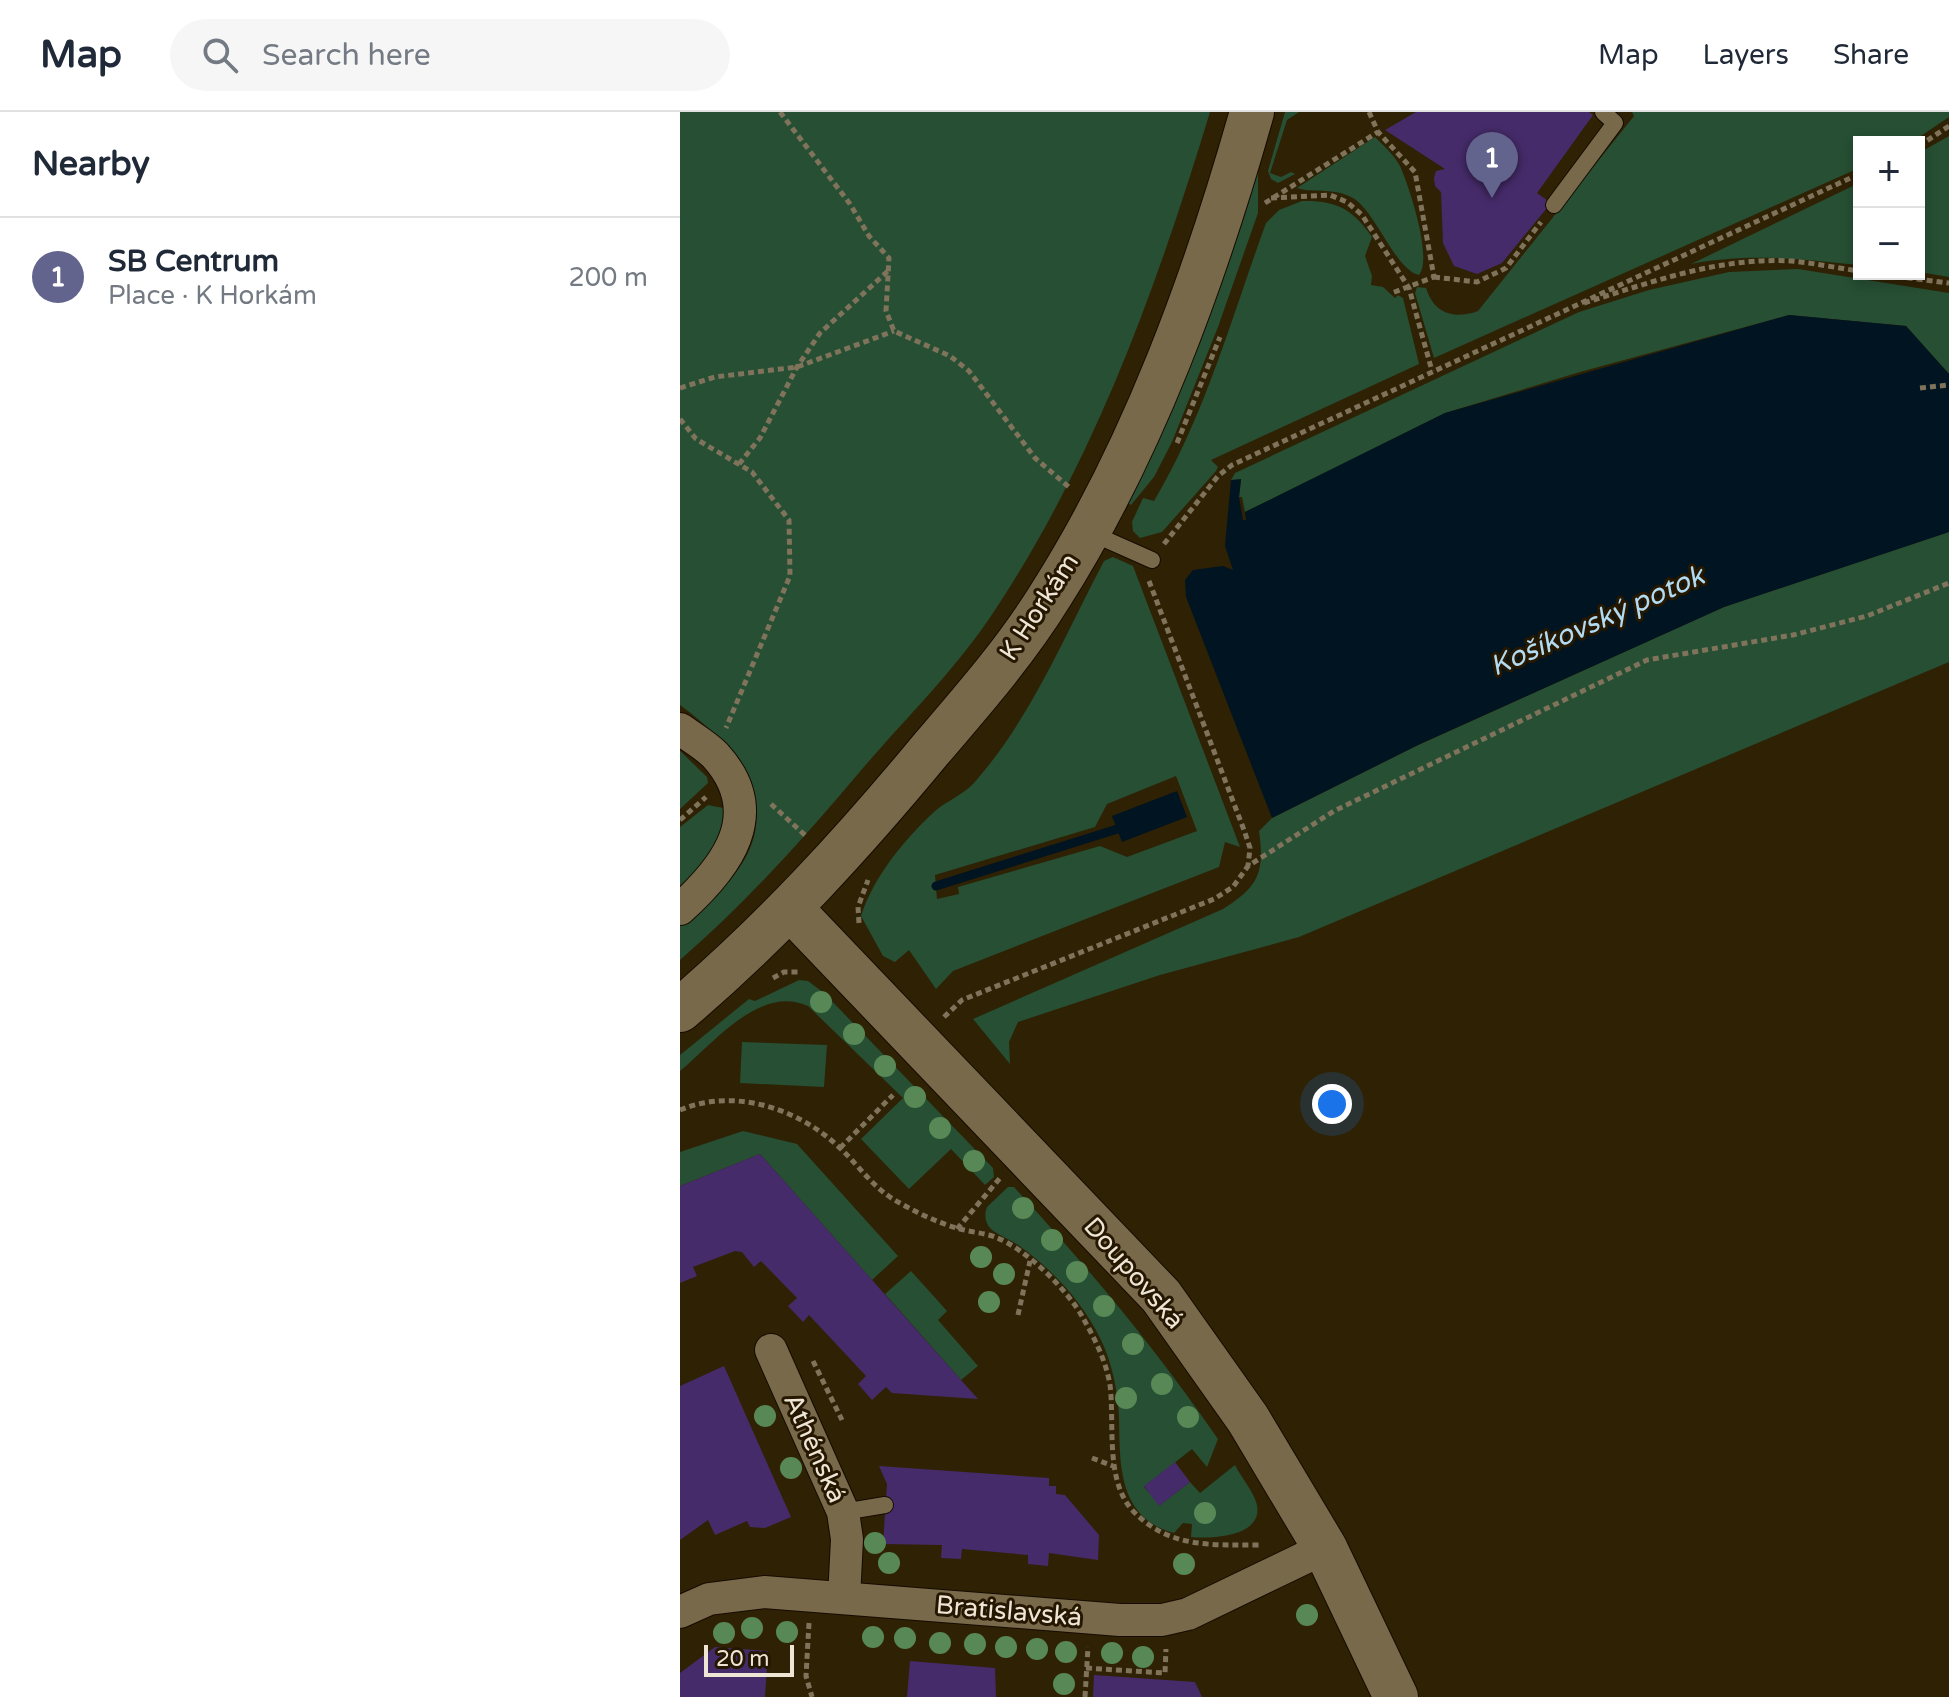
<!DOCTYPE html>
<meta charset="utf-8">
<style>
body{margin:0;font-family:"Varela Round",sans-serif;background:#f6f6f7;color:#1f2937}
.controls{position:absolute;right:24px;top:24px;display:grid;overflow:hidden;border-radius:0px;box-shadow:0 4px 12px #0003}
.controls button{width:72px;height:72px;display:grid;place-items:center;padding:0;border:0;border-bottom:2px solid #e0e1e3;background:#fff;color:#1f2937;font:40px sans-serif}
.scale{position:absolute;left:24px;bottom:20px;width:90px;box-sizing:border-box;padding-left:8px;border:4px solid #efe5d5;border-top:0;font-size:22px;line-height:28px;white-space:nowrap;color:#efe5d5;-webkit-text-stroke:6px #251700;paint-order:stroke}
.you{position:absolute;left:652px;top:992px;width:28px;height:28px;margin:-20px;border:6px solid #fff;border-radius:50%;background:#1a73e8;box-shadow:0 0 0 12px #1a73e833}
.badge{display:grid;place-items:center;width:52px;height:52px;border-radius:50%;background:#62648e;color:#fff;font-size:26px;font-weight:700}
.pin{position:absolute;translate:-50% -66px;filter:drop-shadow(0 2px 4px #0008)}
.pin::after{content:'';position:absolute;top:42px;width:28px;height:24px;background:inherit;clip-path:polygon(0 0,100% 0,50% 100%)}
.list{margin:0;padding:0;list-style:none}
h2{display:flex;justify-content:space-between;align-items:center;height:104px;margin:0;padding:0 32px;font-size:34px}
h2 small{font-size:26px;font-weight:400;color:#747a83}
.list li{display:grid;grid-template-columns:52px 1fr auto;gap:24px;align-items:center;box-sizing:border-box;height:120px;padding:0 32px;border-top:2px solid #e0e1e3}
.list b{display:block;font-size:30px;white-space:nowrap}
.list p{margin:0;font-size:26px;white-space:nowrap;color:#747a83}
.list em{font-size:26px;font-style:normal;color:#747a83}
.icon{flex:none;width:44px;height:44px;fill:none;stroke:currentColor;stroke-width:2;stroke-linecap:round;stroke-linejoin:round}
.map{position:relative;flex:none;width:1269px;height:1585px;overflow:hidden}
header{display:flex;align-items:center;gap:48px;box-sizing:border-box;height:112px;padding:0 40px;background:#fff;border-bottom:2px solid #e0e1e3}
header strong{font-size:38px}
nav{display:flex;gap:44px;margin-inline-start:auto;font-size:28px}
.search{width:560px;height:72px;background:#f6f6f7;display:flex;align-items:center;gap:20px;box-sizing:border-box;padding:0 28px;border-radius:44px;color:#747a83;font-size:30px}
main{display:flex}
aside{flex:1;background:#fff}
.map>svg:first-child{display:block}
.green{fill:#264f33;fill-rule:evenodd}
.water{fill:#001421}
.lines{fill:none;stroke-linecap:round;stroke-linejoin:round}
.stream{stroke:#001421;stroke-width:9}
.building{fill:#462b6a}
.lane-casing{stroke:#150b00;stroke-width:18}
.street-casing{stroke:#150b00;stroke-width:34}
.secondary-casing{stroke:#150b00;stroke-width:46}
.path{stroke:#7f735b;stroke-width:5;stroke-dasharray:6 4;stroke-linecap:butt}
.lane{stroke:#79694b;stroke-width:16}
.street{stroke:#79694b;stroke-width:32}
.secondary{stroke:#79694b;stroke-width:44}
.tree{fill:#588855}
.labels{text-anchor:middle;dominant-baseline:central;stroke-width:6;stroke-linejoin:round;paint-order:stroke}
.street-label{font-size:26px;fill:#efe5d5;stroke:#251700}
.water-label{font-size:28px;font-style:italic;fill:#b1dbf2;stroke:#251700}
</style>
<header>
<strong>Map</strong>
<div class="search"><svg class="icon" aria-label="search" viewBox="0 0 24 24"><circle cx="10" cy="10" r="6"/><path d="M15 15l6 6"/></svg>Search here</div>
<nav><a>Map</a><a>Layers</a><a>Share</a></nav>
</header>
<main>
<aside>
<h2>Nearby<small></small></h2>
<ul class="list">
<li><span class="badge">1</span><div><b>SB Centrum</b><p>Place · K Horkám</p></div><em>200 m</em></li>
</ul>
</aside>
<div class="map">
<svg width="1269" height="1585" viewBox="0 0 1269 1585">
<rect width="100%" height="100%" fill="#2f2104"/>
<g class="green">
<path d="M 0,0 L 530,0 C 477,174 416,345 315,498 C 278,555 227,605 183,656 C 126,724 67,790 0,848 L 0,813 C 18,797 39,782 54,763 C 108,695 55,633 0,593 Z"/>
<path d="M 588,0 L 594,0 L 578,56 L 578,101 L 538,215 L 492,330 L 474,365 L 451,393 L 444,389 Z"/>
<path d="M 605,0 L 619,0 L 607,8 L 590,61 L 601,65 L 611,60 L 615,62 L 598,71 L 591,67 L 588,59 Z"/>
<path d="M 952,0 L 1269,0 L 1269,5 L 1232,30 L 1179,30 L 1179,56 L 754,246 L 735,181 L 737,175 L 746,176 C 754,201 773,208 798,199 L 954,4 Z"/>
<path d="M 1269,24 L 1269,165 L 1239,160 L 1239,41 Z"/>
<path d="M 695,25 C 704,34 714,43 720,54 C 729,74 753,146 739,163 C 717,159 697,104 676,88 C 655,74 636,82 617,76 Z"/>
<path d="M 1179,71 L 1179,153 C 1122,147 1068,141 1011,152 Z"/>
<path d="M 622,89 C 656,88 673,97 692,125 L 685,144 L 692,164 L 691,173 L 703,175 L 715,186 L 718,183 L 723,186 L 739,252 L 531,348 L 538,355 L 536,359 L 482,420 L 460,426 L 453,419 L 452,410 L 463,386 L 474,389 C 525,304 552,204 586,111 L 599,98 Z"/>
<path d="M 1118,157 L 1269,181 L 1269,262 L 1226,214 L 1109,203 L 900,260 L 765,301 L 565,400 L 562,385 L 559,385 L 561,368 L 551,368 L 555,361 L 899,200 L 969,178 L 1049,160 Z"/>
<path d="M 1269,420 L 1269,550 L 619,825 L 480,863 L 338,910 L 329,930 L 330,952 L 293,907 L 543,797 C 578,775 585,761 579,719 L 592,706 L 734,635 L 1044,495 Z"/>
<path d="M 433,445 L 453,454 L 560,735 L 545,730 L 539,755 L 273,859 L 256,877 L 229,838 L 215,850 L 203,844 L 181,804 C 194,764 224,728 254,700 C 266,689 283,683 294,671 C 351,606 384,525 424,449 ZM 496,664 L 517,719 L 447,745 L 420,734 L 278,775 L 279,782 L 257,787 L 255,763 L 415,715 L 427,692 Z"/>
<path d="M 0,639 L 27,665 L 28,671 L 0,697 Z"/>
<path d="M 28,693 L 43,696 L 46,704 L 28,750 L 0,776 L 0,715 Z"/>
<path d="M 119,868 L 128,869 L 144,881 L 313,1056 L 314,1065 L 305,1073 L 271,1037 L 229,1077 L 181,1027 L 223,986 L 128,894 C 80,872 34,931 0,959 L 0,943 L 69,887 L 75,889 Z"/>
<path d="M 62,930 L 147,933 L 144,975 L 60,971 Z"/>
<path d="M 63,1019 L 117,1032 L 218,1144 L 192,1168 L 80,1042 L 0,1074 L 0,1040 Z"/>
<path d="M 328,1075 L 334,1075 C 408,1155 476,1237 538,1327 L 527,1355 L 512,1337 L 464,1375 L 480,1393 L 510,1370 L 520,1381 L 555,1353 C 561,1365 574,1380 577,1393 C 583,1425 531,1427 511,1425 L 512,1412 L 503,1411 L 494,1421 C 437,1406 440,1351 439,1305 C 438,1280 432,1251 421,1228 C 402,1189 373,1158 338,1133 C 330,1127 319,1124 311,1117 C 305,1111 304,1103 307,1095 Z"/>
<path d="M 231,1159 L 267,1199 L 258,1208 L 298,1254 L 281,1268 L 205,1182 Z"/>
</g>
<g class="water">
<path d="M 1109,203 L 1226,214 L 1269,262 L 1269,420 L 1044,495 L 740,632 L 592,706 L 506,485 L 505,468 L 513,458 L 543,454 L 553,458 L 545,434 L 551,368 L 561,367 L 559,385 L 563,408 L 566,408 L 565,400 L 765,301 Z"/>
<path d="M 497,679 L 507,705 L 442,730 L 432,704 Z"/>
</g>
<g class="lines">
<path class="stream" d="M 256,774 L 447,714"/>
</g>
<g class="building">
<path d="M 736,0 L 909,0 L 913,3 L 857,81 L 871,91 L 822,151 L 797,162 L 774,154 L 763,131 L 761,80 L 755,74 L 754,66 L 756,59 L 765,57 L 705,18 Z"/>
<path d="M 80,1042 L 281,1268 L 298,1287 L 212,1281 L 206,1275 L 192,1288 L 178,1272 L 186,1264 L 129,1203 L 123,1210 L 108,1194 L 117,1186 L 81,1149 L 74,1155 L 62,1140 L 55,1139 L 13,1155 L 17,1164 L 0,1171 L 0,1074 Z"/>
<path d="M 44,1254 L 111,1405 L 85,1416 L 70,1415 L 67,1409 L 35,1423 L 28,1408 L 0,1428 L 0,1274 Z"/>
<path d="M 495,1350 L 510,1370 L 479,1394 L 464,1374 Z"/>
<path d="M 199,1354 L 369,1366 L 369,1374 L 376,1374 L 376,1382 L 385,1383 L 419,1423 L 418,1448 L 369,1441 L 368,1454 L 348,1452 L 348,1443 L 282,1437 L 281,1447 L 261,1446 L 262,1433 L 203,1432 L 207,1372 Z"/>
<path d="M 35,1535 L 88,1539 L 85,1585 L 0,1585 L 0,1561 Z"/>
<path d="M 230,1549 L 315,1556 L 316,1585 L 227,1585 Z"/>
<path d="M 414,1563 L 515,1570 L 522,1585 L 413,1585 Z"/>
</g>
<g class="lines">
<defs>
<g id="lane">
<path d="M 874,93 L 935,11 L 923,0"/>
<path d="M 409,420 L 472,448"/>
<path d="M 163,1400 L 205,1393"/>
</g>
<g id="street">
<path d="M 0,617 C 11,625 25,633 35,643 C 88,701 47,755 0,797"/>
<path d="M 91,1238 L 163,1400 L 167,1427 L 164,1486"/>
<path d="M 0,1500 L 29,1487 L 84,1480 L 440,1508 L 482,1508 L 508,1502 L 645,1436"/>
</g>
<g id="secondary">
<path d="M 110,796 L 481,1184 L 568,1307 L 645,1436 L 716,1585"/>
<path d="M 0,898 C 93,819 174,730 251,637 C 293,588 336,539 370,484 C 463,338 525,166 572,0"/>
</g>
</defs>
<use href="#lane" class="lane-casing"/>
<use href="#street" class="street-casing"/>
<use href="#secondary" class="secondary-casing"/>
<g class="path">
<path d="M 100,0 L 170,92 L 189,124 L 209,146 L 206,199 L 214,219 L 270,244 L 289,259 L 355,346 L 390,376"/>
<path d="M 689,0 L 698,20 L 735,60 L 754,165 L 712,181"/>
<path d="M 1239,34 L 1269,14"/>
<path d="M 591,86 L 650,83 L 667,90 L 682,103 L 729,176 L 752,259"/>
<path d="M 585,91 L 698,20"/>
<path d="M 1197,162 L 1269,171"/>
<path d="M 754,165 L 797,170 L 826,156 L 861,110"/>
<path d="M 904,191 C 972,170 1039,145 1111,149 C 1134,151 1157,156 1179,159"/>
<path d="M 0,276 L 35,265 L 117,255 L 214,219"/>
<path d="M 1240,276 L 1269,273"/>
<path d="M 0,307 L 16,327 L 72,360 L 109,408 L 110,464 L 46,616"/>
<path d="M 497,331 L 540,225"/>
<path d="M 59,352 L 80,326 L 117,255 L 140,221 L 209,158"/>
<path d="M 484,432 L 538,364 L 552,353 L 1179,62"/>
<path d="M 469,469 L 564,718 L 570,736 L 568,754"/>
<path d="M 91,692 L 127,725"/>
<path d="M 0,708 L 26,685"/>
<path d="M 179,811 L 178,795 L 188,768"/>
<path d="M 93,866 L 104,860 L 121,860"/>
<path d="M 264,905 L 282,888 L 534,787 L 553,775 L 568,754 L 654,699 L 967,548 L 1113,523 L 1187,504 L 1269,471"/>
<path d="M 0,998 C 55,975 120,997 161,1037 C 179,1054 192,1074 213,1087 C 233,1099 258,1111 280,1117 C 291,1120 304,1121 315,1125 C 345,1136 388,1178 403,1206 C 415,1227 426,1249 430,1273 C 435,1312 424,1371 455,1401 C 490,1436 532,1433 579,1433"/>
<path d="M 160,1036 L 213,983"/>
<path d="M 277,1117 L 320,1066"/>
<path d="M 338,1203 L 350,1149"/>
<path d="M 133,1249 L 162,1308"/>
<path d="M 412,1346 L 433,1354"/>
<path d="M 129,1511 L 126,1564 L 132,1585"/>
<path d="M 406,1556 L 485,1561 L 486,1537"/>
<path d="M 405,1585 L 408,1535"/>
</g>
<use href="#lane" class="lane"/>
<use href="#street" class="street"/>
<use href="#secondary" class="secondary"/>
</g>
<g class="tree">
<circle cx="141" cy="890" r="11"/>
<circle cx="174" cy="922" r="11"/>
<circle cx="205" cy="954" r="11"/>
<circle cx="235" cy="985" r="11"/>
<circle cx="260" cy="1016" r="11"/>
<circle cx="294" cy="1049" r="11"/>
<circle cx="343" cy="1096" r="11"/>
<circle cx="372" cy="1128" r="11"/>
<circle cx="301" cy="1145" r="11"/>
<circle cx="397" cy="1160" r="11"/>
<circle cx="324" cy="1162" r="11"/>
<circle cx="309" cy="1190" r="11"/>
<circle cx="424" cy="1194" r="11"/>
<circle cx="453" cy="1232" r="11"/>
<circle cx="482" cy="1272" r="11"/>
<circle cx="446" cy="1286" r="11"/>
<circle cx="85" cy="1304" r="11"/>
<circle cx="508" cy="1305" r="11"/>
<circle cx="111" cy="1356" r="11"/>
<circle cx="525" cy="1401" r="11"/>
<circle cx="195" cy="1431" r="11"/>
<circle cx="209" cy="1451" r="11"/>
<circle cx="504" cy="1452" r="11"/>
<circle cx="627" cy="1503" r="11"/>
<circle cx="72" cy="1516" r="11"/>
<circle cx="107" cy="1520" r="11"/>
<circle cx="44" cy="1521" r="11"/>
<circle cx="193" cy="1525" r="11"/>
<circle cx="225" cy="1526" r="11"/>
<circle cx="260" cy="1531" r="11"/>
<circle cx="295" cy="1532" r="11"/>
<circle cx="326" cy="1535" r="11"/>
<circle cx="357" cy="1537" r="11"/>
<circle cx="386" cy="1540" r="11"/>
<circle cx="432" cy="1541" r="11"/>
<circle cx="463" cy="1545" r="11"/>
<circle cx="384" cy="1572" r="11"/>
</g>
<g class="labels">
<g class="street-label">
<text transform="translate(359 495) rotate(-57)">K Horkám</text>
<text transform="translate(454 1161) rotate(49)">Doupovská</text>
<text transform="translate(135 1336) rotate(66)">Athénská</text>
<text transform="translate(329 1499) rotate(5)">Bratislavská</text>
</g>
<g class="water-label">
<text transform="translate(917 509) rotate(-24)">Košíkovský potok</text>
</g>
</g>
</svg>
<div class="controls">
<button>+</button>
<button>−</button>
</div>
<div class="scale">20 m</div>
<div class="you"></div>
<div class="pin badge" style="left:812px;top:86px">1</div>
</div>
</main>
